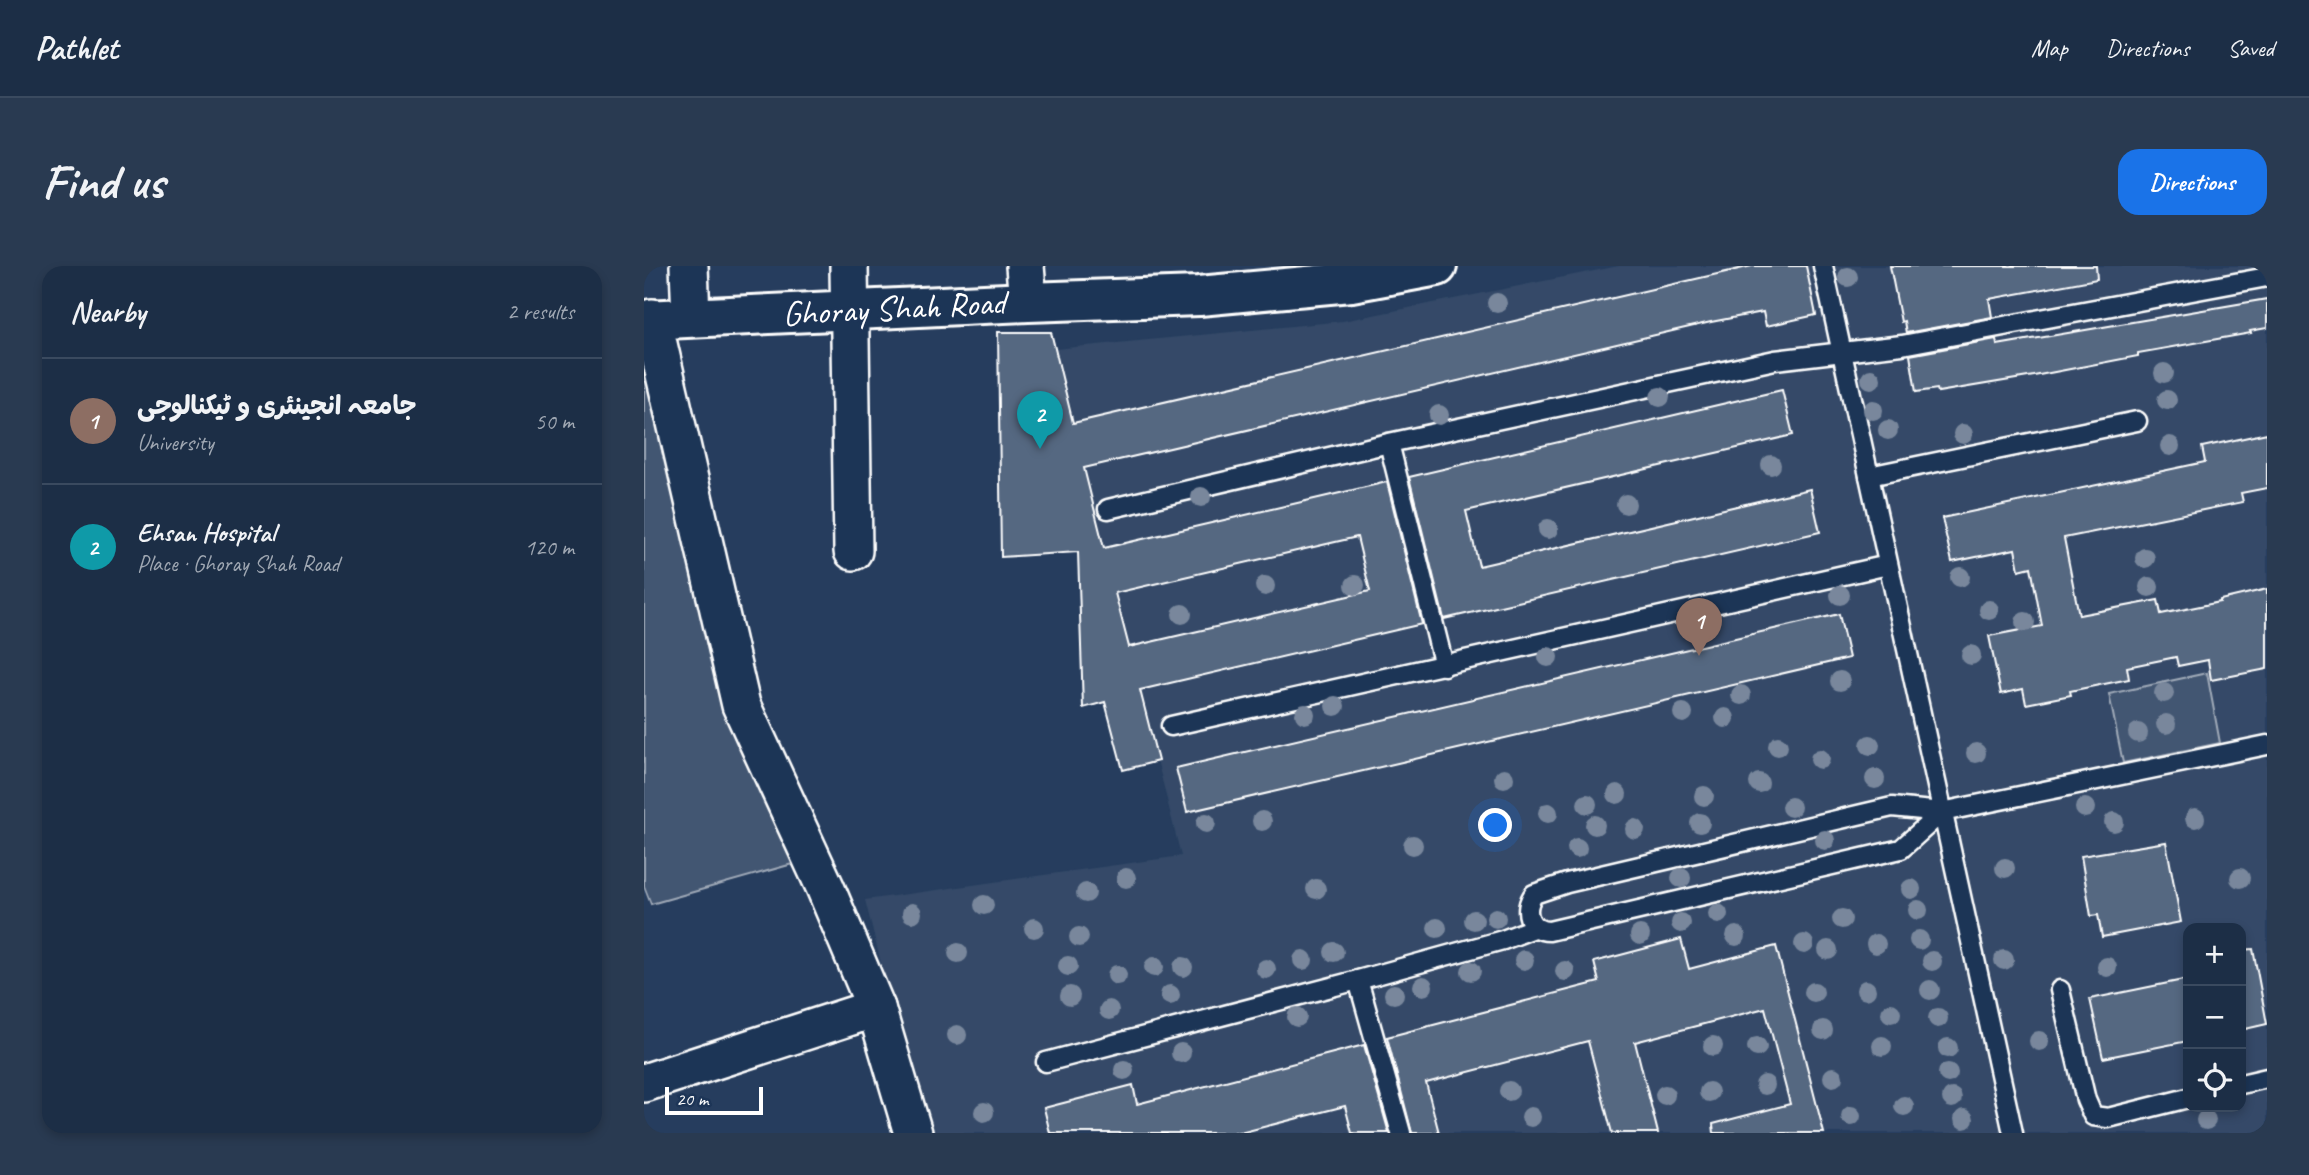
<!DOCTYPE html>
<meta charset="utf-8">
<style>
body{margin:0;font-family:Caveat,"Playpen Sans Arabic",sans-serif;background:#293a51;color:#f1f3f6}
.controls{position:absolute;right:21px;bottom:21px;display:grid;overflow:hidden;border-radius:14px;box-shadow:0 4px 10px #0003}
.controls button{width:63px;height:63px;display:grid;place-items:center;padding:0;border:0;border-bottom:2px solid #3a4a5f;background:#1c2e46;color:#f1f3f6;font:35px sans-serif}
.scale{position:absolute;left:21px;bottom:18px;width:98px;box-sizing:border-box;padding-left:7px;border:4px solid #fff;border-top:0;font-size:19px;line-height:24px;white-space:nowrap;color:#fff;-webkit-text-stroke:5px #1d3557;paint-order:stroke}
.you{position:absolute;left:852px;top:560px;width:24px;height:24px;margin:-18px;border:5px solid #fff;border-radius:50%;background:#1a73e8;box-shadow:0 0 0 10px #1a73e833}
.badge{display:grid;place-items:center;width:46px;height:46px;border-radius:50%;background:#1a73e8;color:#fff;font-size:23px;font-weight:700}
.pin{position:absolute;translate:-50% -58px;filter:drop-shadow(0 2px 4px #0008)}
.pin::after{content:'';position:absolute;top:37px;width:24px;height:21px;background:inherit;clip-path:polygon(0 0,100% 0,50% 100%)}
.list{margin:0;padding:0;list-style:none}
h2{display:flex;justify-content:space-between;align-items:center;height:91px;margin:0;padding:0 28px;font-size:30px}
h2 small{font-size:23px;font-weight:400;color:#a0a8b3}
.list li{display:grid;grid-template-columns:46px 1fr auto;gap:21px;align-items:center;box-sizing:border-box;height:126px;padding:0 28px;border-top:2px solid #3a4a5f}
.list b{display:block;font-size:26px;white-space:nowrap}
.list p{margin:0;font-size:23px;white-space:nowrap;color:#a0a8b3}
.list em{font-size:23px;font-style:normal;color:#a0a8b3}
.icon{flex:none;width:38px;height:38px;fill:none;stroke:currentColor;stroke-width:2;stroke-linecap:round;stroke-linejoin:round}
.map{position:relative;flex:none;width:1623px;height:867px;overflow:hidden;border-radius:21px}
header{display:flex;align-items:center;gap:42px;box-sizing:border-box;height:98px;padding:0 35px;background:#1c2e46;border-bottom:2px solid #3a4a5f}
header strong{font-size:33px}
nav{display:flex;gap:38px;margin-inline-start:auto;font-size:24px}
.intro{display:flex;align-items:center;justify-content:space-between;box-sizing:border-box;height:168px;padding:0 42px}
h1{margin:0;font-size:49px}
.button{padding:18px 32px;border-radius:21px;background:#1a73e8;color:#fff;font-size:24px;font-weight:700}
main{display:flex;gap:42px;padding:0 42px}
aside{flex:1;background:#1c2e46;border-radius:21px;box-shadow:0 4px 10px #0003}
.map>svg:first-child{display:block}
.built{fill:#344a68;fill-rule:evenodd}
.green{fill:#425672;stroke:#a0aab8;stroke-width:2}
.building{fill:#556781;stroke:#fff;stroke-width:2;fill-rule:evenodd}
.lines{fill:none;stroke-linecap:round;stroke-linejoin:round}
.service-casing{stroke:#fff;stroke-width:23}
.minor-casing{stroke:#fff;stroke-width:42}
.secondary-casing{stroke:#fff;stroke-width:44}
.service{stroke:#1d3557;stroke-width:18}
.minor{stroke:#1d3557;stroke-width:37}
.secondary{stroke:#1d3557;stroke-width:38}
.tree{fill:#79879c}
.labels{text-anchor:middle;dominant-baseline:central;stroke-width:5;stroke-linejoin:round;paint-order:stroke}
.street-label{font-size:35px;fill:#fff;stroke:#1d3557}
</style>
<header>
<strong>Pathlet</strong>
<nav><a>Map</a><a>Directions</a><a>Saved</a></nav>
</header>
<div class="intro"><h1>Find us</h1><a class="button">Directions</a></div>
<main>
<aside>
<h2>Nearby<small>2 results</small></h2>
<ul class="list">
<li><span class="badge" style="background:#8d6e63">1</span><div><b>جامعہ انجینئری و ٹیکنالوجی</b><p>University</p></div><em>50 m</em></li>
<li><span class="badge" style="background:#0f9aa8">2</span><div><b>Ehsan Hospital</b><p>Place · Ghoray Shah Road</p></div><em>120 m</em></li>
</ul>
</aside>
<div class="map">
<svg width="1623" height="867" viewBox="0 0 1623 867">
<rect width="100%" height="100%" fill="#263d5e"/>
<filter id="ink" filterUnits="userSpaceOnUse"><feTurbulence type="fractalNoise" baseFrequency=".0143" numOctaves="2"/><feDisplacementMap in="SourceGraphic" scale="14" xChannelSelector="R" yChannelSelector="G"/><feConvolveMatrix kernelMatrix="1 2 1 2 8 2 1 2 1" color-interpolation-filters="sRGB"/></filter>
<g filter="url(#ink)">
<path class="built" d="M 975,0 L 1623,0 L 1623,867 L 280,867 L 221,634 L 537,590 L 411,83 L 699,55 ZM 1544,662 L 1597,662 L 1597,841 L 1544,841 Z"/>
<g class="green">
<path d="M 0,65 L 159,595 L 7,638 L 0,620 Z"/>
<path d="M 1563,407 L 1576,477 L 1479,497 L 1465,428 Z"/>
</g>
<g class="building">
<path d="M 1108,0 L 1162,0 L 1172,49 L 1122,60 L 1119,46 L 1067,56 L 440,202 L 460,282 L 743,216 L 778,358 L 496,424 L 514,495 L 479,504 L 461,436 L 439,442 L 434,286 L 357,291 L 354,66 L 407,66 L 429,157 ZM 713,271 L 726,325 L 485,381 L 471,327 Z"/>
<path d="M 1246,0 L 1452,0 L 1453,13 L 1345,33 L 1348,51 L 1262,67 L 1260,55 L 1257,56 Z"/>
<path d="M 1623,33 L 1623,62 L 1606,65 L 1607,67 L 1494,87 L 1494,90 L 1390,110 L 1294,126 L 1293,123 L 1272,126 L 1266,89 L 1352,73 L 1353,79 Z"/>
<path d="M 1138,124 L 1149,169 L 822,245 L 835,300 L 1166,223 L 1176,266 L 800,353 L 765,211 Z"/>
<path d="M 1623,167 L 1623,222 L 1597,227 L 1599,236 L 1420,272 L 1435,349 L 1514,334 L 1517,348 L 1576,336 L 1576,334 L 1623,323 L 1623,403 L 1567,414 L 1564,394 L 1534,400 L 1532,391 L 1483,401 L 1485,413 L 1426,425 L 1427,429 L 1382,438 L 1379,423 L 1357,428 L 1345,370 L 1398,360 L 1387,301 L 1375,304 L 1371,283 L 1308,296 L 1298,252 L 1561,196 L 1558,181 Z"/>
<path d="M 1195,348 L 1205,392 L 543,546 L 532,502 Z"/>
<path d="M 1522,576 L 1537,656 L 1458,671 L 1454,649 L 1447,650 L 1437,590 Z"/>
<path d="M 1037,673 L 1045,703 L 1132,680 L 1180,867 L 1070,867 L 1069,858 L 1146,838 L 1121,742 L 991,776 L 1014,867 L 968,867 L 944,775 L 782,817 L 795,867 L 768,867 L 743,771 L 955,716 L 950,696 Z"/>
<path d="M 1609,683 L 1623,758 L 1597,764 L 1597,684 Z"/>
<path d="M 1544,713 L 1544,775 L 1459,792 L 1446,733 Z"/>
<path d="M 720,779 L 745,867 L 708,867 L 701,840 L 596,867 L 406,867 L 400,842 L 489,819 L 493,838 Z"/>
</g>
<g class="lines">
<defs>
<g id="service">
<path d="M 1179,0 L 1369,867"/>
<path d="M 745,177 L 800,400"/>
<path d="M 1225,210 L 1493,155"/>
<path d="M 464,243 L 745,177 L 1131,94 L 1258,79 L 1623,11"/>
<path d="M 527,460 L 1244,299"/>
<path d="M 1298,546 L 1257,583 L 905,665 C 885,665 878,644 890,628 L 923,617 L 1248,541 L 1298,546 L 1623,479"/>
<path d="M 1416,724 L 1442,834 L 1449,850 L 1464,852 L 1544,832"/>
<path d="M 402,796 L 714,714"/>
<path d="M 1597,818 L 1623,812"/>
<path d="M 757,867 L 714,714 L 859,674 L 890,662"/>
</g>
<g id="minor">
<path d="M 45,0 L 47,51"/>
<path d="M 205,0 L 209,285"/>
<path d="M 381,0 L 384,36"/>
<path d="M 8,52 L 97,439 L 181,621 L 232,742 L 269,867"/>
<path d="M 0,817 L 232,742"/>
</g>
<path id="secondary" d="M 0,54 L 384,36 L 555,30 L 707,16 L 793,0"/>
</defs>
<use href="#service" class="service-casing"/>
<use href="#minor" class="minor-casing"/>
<use href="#secondary" class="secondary-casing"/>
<use href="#service" class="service"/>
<use href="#minor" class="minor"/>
<use href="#secondary" class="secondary"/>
</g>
<g class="tree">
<circle cx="1204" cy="11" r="10"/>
<circle cx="853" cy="37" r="10"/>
<circle cx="1520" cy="107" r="10"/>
<circle cx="1227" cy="113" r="10"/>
<circle cx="1016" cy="131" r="10"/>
<circle cx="1523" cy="134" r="10"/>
<circle cx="1229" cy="144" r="10"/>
<circle cx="795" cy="149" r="10"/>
<circle cx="1244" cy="164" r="10"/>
<circle cx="1319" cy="168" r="10"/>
<circle cx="1526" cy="180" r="10"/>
<circle cx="1127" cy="199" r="10"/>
<circle cx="557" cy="231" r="10"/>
<circle cx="982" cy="238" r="10"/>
<circle cx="904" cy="263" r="10"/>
<circle cx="1501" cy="292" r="10"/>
<circle cx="1316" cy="311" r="10"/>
<circle cx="711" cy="319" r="10"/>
<circle cx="621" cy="320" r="10"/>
<circle cx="1505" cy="321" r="10"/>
<circle cx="1196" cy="329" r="10"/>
<circle cx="1345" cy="344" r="10"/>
<circle cx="538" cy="348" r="10"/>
<circle cx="1381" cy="356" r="10"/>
<circle cx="1327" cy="389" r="10"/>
<circle cx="904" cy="391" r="10"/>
<circle cx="1196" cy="415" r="10"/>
<circle cx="1520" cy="427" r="10"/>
<circle cx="1097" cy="429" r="10"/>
<circle cx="691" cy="440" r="10"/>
<circle cx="1039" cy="447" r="10"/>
<circle cx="661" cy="448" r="10"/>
<circle cx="1081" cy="452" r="10"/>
<circle cx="1522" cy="458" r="10"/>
<circle cx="1494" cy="467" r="10"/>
<circle cx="1226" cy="479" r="10"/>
<circle cx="1134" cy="480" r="10"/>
<circle cx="1332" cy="487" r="10"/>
<circle cx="1176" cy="493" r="10"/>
<circle cx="860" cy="512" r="10"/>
<circle cx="1231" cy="513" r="10"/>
<circle cx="1115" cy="517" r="10"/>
<circle cx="973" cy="528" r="10"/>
<circle cx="1060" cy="530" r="10"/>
<circle cx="943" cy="538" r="10"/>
<circle cx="1147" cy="541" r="10"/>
<circle cx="1441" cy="542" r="10"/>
<circle cx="904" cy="547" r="10"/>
<circle cx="1551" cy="552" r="10"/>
<circle cx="618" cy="555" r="10"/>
<circle cx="1470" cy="556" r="10"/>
<circle cx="562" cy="557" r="10"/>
<circle cx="1056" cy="557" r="10"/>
<circle cx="951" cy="559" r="10"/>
<circle cx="991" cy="563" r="10"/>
<circle cx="850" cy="567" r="10"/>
<circle cx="1181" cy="574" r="10"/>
<circle cx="769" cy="579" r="10"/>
<circle cx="933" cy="582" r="10"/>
<circle cx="1361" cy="602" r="10"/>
<circle cx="482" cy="612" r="10"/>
<circle cx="1037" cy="612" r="10"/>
<circle cx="1596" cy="612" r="10"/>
<circle cx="672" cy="623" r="10"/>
<circle cx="1267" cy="623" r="10"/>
<circle cx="442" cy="627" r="10"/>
<circle cx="340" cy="639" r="10"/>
<circle cx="1274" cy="644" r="10"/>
<circle cx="268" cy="647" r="10"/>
<circle cx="1074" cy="648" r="10"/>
<circle cx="852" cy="652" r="10"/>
<circle cx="1198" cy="653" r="10"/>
<circle cx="830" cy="654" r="10"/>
<circle cx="1037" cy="657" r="10"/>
<circle cx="390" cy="662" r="10"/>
<circle cx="793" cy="662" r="10"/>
<circle cx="996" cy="669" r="10"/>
<circle cx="1092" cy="670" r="10"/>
<circle cx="435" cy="671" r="10"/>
<circle cx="1275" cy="674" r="10"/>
<circle cx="1160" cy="678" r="10"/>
<circle cx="1232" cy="678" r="10"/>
<circle cx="1184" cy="684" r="10"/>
<circle cx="690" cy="686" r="10"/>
<circle cx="314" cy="687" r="10"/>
<circle cx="659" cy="694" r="10"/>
<circle cx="880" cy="694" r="10"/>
<circle cx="1360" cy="694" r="10"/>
<circle cx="1288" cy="695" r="10"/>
<circle cx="424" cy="700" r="10"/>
<circle cx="510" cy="701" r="10"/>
<circle cx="539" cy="701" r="10"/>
<circle cx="1463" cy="701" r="10"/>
<circle cx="622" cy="703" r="10"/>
<circle cx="827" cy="705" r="10"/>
<circle cx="921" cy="705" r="10"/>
<circle cx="473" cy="709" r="10"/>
<circle cx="779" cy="720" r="10"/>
<circle cx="1222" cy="724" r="10"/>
<circle cx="1286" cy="724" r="10"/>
<circle cx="1170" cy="726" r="10"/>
<circle cx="750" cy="728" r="10"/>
<circle cx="526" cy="729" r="10"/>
<circle cx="426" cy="730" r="10"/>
<circle cx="465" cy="744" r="10"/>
<circle cx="1247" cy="747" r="10"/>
<circle cx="653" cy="751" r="10"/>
<circle cx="1294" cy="752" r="10"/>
<circle cx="1179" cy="764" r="10"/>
<circle cx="313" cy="769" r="10"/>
<circle cx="1395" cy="775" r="10"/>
<circle cx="1069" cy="780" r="10"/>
<circle cx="1238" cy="780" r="10"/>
<circle cx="1113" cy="781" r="10"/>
<circle cx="1304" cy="782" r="10"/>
<circle cx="537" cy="787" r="10"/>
<circle cx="480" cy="804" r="10"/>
<circle cx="1304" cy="807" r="10"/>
<circle cx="1189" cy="811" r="10"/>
<circle cx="1121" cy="819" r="10"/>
<circle cx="865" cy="825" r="10"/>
<circle cx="1065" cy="826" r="10"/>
<circle cx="1021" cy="829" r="10"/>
<circle cx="1308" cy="832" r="10"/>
<circle cx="1260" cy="840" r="10"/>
<circle cx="340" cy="846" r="10"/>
<circle cx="1207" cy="850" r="10"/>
<circle cx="887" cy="851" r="10"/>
<circle cx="1320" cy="853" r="10"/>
<circle cx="1562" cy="854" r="10"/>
</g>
</g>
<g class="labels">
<g class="street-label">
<text transform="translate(250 42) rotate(-3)">Ghoray Shah Road</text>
</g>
</g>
</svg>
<div class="controls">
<button>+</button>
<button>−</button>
<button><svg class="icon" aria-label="locate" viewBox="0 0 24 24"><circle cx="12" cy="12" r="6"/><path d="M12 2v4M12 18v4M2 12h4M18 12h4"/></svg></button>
</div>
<div class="scale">20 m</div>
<div class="you"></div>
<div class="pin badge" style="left:1055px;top:390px;background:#8d6e63">1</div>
<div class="pin badge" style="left:396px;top:183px;background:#0f9aa8">2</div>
</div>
</main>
